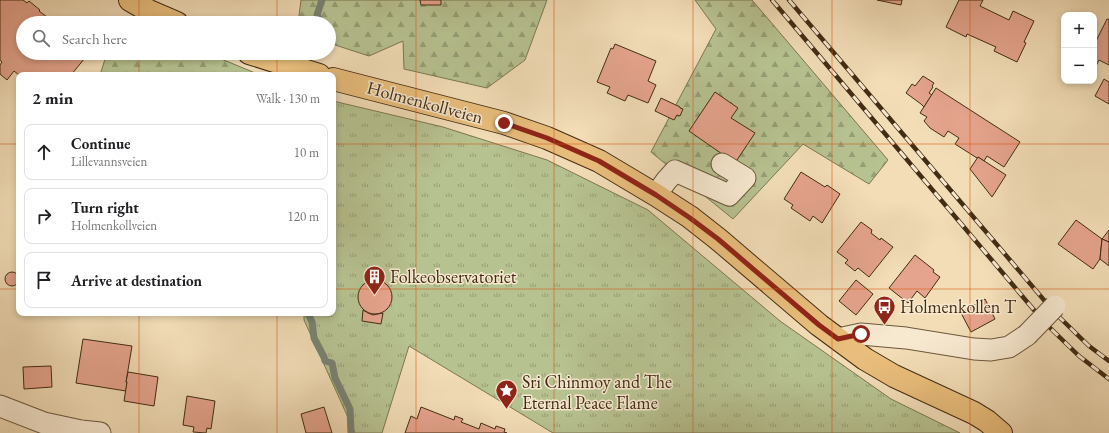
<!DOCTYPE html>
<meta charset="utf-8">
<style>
body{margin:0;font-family:"EB Garamond",serif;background:#f6f6f6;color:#202124}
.controls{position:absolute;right:12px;top:12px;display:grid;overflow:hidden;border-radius:8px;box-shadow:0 2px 6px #0003}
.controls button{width:36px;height:36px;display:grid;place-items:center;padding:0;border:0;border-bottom:1px solid #e0e0e0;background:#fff;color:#202124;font:20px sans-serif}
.stop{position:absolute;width:12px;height:12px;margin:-9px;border:3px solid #8f2418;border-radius:50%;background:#fff}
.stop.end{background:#8f2418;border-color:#fff;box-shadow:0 1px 4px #0008}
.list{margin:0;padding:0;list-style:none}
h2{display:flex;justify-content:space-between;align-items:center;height:52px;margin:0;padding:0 16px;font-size:17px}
h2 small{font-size:13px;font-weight:400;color:#757577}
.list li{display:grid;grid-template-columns:26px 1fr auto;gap:12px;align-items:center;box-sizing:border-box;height:56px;margin:0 8px 8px;padding:0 8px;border:1px solid #e0e0e0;border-radius:8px}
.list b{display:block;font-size:15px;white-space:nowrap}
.list p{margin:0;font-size:13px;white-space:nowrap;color:#757577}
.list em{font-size:13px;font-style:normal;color:#757577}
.icon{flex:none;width:22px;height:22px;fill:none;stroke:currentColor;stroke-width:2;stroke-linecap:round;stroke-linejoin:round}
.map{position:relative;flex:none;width:1109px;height:433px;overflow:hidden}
.search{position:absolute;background:#fff;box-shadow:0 2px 6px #0003;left:16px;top:16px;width:320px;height:44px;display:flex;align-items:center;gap:10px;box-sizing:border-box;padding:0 14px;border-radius:22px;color:#757577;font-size:15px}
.panel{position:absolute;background:#fff;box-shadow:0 2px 6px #0003;left:16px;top:72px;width:320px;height:244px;border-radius:8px}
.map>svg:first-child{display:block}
.forest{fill:url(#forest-firs);stroke:#7c7752}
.park{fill:url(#park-tufts);stroke:#7c7752}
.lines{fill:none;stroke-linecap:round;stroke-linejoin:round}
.stream{stroke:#778273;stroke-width:7}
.building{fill:#e5a48d;stroke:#422c14}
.minor-casing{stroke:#6e583d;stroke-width:23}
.major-casing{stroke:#422c14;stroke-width:24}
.minor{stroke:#f7e9d0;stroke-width:21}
.major{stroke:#e9be7c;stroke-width:22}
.rail-casing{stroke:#422c14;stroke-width:4.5}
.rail{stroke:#f7e9d0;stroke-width:3;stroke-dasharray:9;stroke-linecap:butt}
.minor-bridge-casing{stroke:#6e583d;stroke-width:23;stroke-linecap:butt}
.minor-bridge{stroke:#f7e9d0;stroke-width:21}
.route{stroke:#8f2418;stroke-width:5}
.grid{fill:none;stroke:#d7540d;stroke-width:1;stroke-opacity:0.55}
.labels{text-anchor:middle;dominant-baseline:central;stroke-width:3;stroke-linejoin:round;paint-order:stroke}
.street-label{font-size:18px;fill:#422c14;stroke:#f7e9d0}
.poi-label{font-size:18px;fill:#422c14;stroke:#f7e9d0;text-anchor:start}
</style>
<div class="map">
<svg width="1109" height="433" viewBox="0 0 1109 433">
<defs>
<pattern id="forest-firs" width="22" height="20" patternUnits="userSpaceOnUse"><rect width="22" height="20" fill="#b7c291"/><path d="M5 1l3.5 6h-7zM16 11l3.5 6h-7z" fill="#969e75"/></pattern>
<pattern id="park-tufts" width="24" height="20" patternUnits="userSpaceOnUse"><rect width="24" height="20" fill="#b7c291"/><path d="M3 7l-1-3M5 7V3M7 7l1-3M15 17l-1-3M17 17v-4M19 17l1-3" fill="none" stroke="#969e75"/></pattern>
</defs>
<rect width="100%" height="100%" fill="#f2ddb7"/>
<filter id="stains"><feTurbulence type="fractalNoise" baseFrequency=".005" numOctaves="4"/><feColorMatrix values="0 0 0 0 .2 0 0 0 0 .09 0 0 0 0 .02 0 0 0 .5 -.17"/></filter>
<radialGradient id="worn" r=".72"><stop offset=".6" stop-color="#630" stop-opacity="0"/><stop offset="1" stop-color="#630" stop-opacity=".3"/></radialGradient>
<g class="forest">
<path d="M 301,0 L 547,0 L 525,60 L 487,88 L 404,69 L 403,41 L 369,56 L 329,43 L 329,23 L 298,23 Z"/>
<path d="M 695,0 L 752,0 L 888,160 L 869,184 L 803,144 L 733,219 L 651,152 L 716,29 Z"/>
<path d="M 107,53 L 207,53 L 260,75 L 100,75 Z"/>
</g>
<path class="park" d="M 333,101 L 443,127 L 547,160 L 648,210 L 780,321 L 891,399 L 960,433 L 553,433 L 409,346 L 382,433 L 355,433 L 304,320 L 304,313 L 333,313 Z"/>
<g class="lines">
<g class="stream">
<path d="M 321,23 L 317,15 L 322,0"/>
<path d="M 308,313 L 312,322 L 314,338 L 324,357 L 325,361 L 332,363 L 335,378 L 350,409 L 351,433"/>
</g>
</g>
<g class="building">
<path d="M 0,0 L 23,0 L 27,3 L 29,1 L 40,10 L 39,11 L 55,23 L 23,23 L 23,53 L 89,53 L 71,75 L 19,75 L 14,71 L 7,80 L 0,74 L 0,65 L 2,62 L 0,60 Z"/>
<path d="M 420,0 L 441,0 L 441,5 L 421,5 Z"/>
<path d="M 877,0 L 902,0 L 901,5 Z"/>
<path d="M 959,0 L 983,0 L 980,6 L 1009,20 L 1013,11 L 1034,21 L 1024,42 L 1026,43 L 1017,62 L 994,51 L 996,47 L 967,34 L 966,37 L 946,27 Z"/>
<path d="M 1107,19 L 1109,20 L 1109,65 L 1099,60 L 1096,66 L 1094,65 L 1094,45 Z"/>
<path d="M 615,44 L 656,61 L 648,81 L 656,85 L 648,103 L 628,95 L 625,101 L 607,93 L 610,87 L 597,82 L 611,48 L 613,49 Z"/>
<path d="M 923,76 L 934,83 L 932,86 L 933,87 L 929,93 L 932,95 L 924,107 L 921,104 L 906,93 L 912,84 L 915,86 Z"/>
<path d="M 1104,79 L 1109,82 L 1109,104 L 1095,96 Z"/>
<path d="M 936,88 L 1020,142 L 1004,167 L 987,156 L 984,161 L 978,157 L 977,158 L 955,144 L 959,138 L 948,131 L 944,137 L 930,128 L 924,121 L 927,117 L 920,113 Z"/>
<path d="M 715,92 L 738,108 L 731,118 L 755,133 L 735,163 L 689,131 Z"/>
<path d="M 661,98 L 680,107 L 680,108 L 683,109 L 680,116 L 677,115 L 674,120 L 655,111 Z"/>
<path d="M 978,157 L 1006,175 L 992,197 L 970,169 Z"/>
<path d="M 801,172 L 825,187 L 827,185 L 840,194 L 822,223 L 813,216 L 810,221 L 791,208 L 793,205 L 784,199 Z"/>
<path d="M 1076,220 L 1102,239 L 1100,259 L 1093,269 L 1058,244 Z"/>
<path d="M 861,222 L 872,230 L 871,233 L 880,240 L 881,238 L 893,247 L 869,277 L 858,268 L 855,271 L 845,263 L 848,260 L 837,252 Z"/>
<path d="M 1109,230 L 1109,242 L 1102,239 Z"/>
<path d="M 1102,239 L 1109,242 L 1109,266 L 1100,259 Z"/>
<path d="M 915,255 L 934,270 L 933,272 L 940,277 L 925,298 L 917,291 L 908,303 L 889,288 Z"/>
<circle cx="12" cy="279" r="7"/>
<circle cx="375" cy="297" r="17"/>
<path d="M 856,280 L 873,294 L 856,315 L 839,301 Z"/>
<path d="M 985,299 L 995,319 L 971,332 L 961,313 Z"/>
<path d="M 363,310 L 368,313 L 373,315 L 383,313 L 381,324 L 362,321 Z"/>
<path d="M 83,339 L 132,346 L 126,382 L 127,382 L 126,391 L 76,383 Z"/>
<path d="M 51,366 L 52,387 L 24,389 L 23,367 Z"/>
<path d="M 128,372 L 158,377 L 154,406 L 124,401 L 127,382 L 126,382 Z"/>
<path d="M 187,396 L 215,401 L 211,429 L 207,428 L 206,433 L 193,432 L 194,427 L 183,425 Z"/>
<path d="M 324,407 L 332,433 L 306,433 L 301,414 Z"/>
<path d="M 421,407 L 454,420 L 455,416 L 463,419 L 461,422 L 479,429 L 481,423 L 495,429 L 496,426 L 505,429 L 504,432 L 507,433 L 405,433 L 411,416 L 417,419 Z"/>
</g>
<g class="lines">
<defs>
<g id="minor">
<path d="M 656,195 L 666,181 L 675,171 L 729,195 L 745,178 L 722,164"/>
<path d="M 838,339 L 861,334 L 906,338 L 974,349 L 991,350 L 1009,347 L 1027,335"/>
<path d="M 0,406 L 44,423 L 81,431 L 100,433"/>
</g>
<g id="major">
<path d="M 130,0 L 149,11 L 177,23"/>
<path d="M 249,53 L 319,75"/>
<path d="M 333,79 L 504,123 L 547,138 L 599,161 L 656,195 L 690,217 L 718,239 L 819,325 L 865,359 L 894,376 L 974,413 L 987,421 L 1001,433"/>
</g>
</defs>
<use href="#minor" class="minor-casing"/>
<use href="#major" class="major-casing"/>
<use href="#minor" class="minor"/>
<use href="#major" class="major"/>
<defs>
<g id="rail">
<path d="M 772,0 L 1045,323 L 1079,356 L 1109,379"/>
<path d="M 789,0 L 1055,313 L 1089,346 L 1109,361"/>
</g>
</defs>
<use href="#rail" class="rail-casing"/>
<use href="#rail" class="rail"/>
<defs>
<path id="minor-bridge" d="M 1027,335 L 1055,306"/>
</defs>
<use href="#minor-bridge" class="minor-bridge-casing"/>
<use href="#minor-bridge" class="minor-bridge"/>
</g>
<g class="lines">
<path class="route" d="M 504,123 L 547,138 L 599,161 L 656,195 L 690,218 L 718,239 L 819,325 L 838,339 L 861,334"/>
</g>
<path class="grid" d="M 139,0 L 139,23M 277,0 L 277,23M 416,0 L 416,433M 554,0 L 554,433M 693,0 L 693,433M 832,0 L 832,433M 970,0 L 970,433M 139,53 L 139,75M 277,53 L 277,75M 0,144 L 19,144M 333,144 L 1109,144M 0,289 L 19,289M 333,289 L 1109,289M 139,313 L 139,433M 277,313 L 277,433"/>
<defs>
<symbol id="building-pin" viewBox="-11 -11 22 30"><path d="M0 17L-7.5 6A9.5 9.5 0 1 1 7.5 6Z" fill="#8f2418" stroke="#f7e9d0"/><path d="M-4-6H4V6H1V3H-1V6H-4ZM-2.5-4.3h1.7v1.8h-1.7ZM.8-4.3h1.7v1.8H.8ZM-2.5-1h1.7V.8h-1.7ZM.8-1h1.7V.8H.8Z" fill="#fff"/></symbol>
<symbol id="bus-pin" viewBox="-11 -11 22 30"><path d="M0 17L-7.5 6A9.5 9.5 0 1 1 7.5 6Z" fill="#8f2418" stroke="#f7e9d0"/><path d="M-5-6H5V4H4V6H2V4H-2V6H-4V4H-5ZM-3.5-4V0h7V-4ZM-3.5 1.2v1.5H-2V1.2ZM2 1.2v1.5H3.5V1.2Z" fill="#fff"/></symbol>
<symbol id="sight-pin" viewBox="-11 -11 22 30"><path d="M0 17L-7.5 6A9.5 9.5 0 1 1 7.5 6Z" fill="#8f2418" stroke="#f7e9d0"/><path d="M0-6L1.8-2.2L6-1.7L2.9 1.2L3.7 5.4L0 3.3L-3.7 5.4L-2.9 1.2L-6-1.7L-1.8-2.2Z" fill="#fff"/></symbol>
</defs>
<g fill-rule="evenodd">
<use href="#building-pin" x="362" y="264" width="25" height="34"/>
<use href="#bus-pin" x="872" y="294" width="25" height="34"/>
<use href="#sight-pin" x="494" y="378" width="25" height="34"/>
</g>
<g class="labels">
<g class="street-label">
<text transform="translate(425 102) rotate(15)">Holmenkollveien</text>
</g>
<g class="poi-label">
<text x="390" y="276">Folkeobservatoriet</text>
<text x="900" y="306">Holmenkollen T</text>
<text x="522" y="381">Sri Chinmoy and The<tspan x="522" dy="21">Eternal Peace Flame</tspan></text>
</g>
</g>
<rect width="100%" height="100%" filter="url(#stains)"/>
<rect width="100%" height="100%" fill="url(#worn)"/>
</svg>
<div class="controls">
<button>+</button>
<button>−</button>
</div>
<div class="stop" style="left:861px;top:334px"></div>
<div class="stop end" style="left:504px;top:123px"></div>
<div class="search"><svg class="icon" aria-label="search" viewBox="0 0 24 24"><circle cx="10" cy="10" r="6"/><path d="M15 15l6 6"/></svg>Search here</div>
<section class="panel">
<h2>2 min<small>Walk · 130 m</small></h2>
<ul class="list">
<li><svg class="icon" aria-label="ahead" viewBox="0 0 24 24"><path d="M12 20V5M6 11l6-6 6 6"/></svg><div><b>Continue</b><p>Lillevannsveien</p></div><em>10 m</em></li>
<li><svg class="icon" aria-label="right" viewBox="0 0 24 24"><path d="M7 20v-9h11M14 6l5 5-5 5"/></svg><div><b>Turn right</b><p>Holmenkollveien</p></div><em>120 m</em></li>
<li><svg class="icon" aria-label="arrive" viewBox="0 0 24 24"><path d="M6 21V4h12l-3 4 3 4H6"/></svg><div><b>Arrive at destination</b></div></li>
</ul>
</section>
</div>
